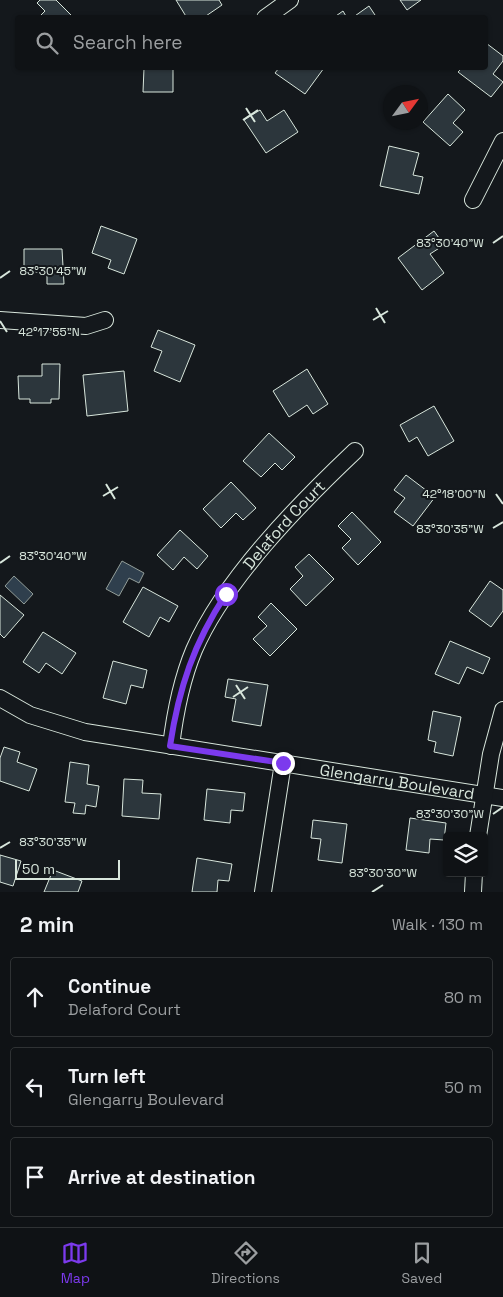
<!DOCTYPE html>
<meta charset="utf-8">
<style>
body{margin:0;font-family:"Space Grotesk",sans-serif;background:#1d2022;color:#f1f3f6}
.controls{position:absolute;right:15px;bottom:15px;display:grid;overflow:hidden;border-radius:5px;box-shadow:0 1px 4px #0004}
.controls button{width:45px;height:45px;display:grid;place-items:center;padding:0;border:0;border-bottom:1px solid #2f3234;background:#0f1215;color:#f1f3f6;font:25px sans-serif}
.compass{position:absolute;left:383px;top:85px;width:45px;height:45px;border-radius:50%;background:#0f1215;box-shadow:0 1px 4px #0004;rotate:57deg}
.scale{position:absolute;left:15px;bottom:12px;width:105px;box-sizing:border-box;padding-left:5px;border:2px solid #d8e6dc;border-top:0;font-size:14px;line-height:18px;white-space:nowrap;color:#d8e6dc;-webkit-text-stroke:4px #14181c;paint-order:stroke}
.stop{position:absolute;width:15px;height:15px;margin:-11px;border:4px solid #7c3aed;border-radius:50%;background:#fff}
.stop.end{background:#7c3aed;border-color:#fff;box-shadow:0 1px 5px #0008}
.list{margin:0;padding:0;list-style:none}
h2{display:flex;justify-content:space-between;align-items:center;height:65px;margin:0;padding:0 20px;font-size:21px}
h2 small{font-size:16px;font-weight:400;color:#9b9ea0}
.list li{display:grid;grid-template-columns:32px 1fr auto;gap:15px;align-items:center;box-sizing:border-box;height:80px;margin:0 10px 10px;padding:0 10px;border:1px solid #2f3234;border-radius:5px}
.list b{display:block;font-size:19px;white-space:nowrap}
.list p{margin:0;font-size:16px;white-space:nowrap;color:#9b9ea0}
.list em{font-size:16px;font-style:normal;color:#9b9ea0}
.icon{flex:none;width:28px;height:28px;fill:none;stroke:currentColor;stroke-width:2;stroke-linecap:round;stroke-linejoin:round}
.map{position:relative;flex:none;width:503px;height:892px;overflow:hidden}
.search{position:absolute;background:#0f1215;box-shadow:0 1px 4px #0004;left:15px;right:15px;top:15px;height:55px;display:flex;align-items:center;gap:12px;box-sizing:border-box;padding:0 18px;border-radius:5px;color:#9b9ea0;font-size:19px}
.sheet{height:335px;background:#0f1215}
nav{display:flex;justify-content:space-around;align-items:center;box-sizing:border-box;height:70px;border-top:1px solid #2f3234;background:#0f1215;font-size:14px;color:#9b9ea0}
nav a{display:grid;justify-items:center;gap:2px}
nav .on{color:#7c3aed}
.map>svg:first-child{display:block}
.water{fill:#2f3f4d;stroke:#939e99}
.building{fill:#2c363c;stroke:#d8e6dc}
.lines{fill:none;stroke-linecap:round;stroke-linejoin:round}
.minor-casing{stroke:#d8e6dc;stroke-width:18}
.minor{stroke:#14181c;stroke-width:16}
.route{stroke:#7c3aed;stroke-width:6}
.ticks{fill:none;stroke:#d8e6dc;stroke-width:2}
.labels{text-anchor:middle;dominant-baseline:central;stroke-width:4;stroke-linejoin:round;paint-order:stroke}
.street-label{font-size:16px;fill:#d8e6dc;stroke:#14181c}
.ticks-label{font-size:12px;text-anchor:middle;fill:#d8e6dc;stroke:#14181c;stroke-width:4;stroke-linejoin:round;paint-order:stroke}
</style>
<div class="map">
<svg width="503" height="892" viewBox="0 0 503 892">
<rect width="100%" height="100%" fill="#14181c"/>
<g class="water">
<path d="M 122,561 L 144,573 L 139,583 L 129,578 L 119,596 L 106,589 Z"/>
<path d="M 14,576 L 33,594 L 24,604 L 5,586 Z"/>
</g>
<g class="building">
<path d="M 40,0 L 56,0 L 74,18 L 38,18 L 45,11 L 37,3 Z"/>
<path d="M 176,0 L 219,0 L 222,5 L 203,18 L 187,18 Z"/>
<path d="M 400,0 L 421,0 L 407,10 Z"/>
<path d="M 369,6 L 377,18 L 352,18 Z"/>
<path d="M 343,11 L 347,18 L 333,18 Z"/>
<path d="M 486,43 L 503,56 L 503,61 L 493,74 L 503,82 L 491,97 L 458,72 L 462,68 L 486,68 Z"/>
<path d="M 144,68 L 173,68 L 173,92 L 143,92 Z"/>
<path d="M 279,68 L 324,68 L 305,94 L 275,73 Z"/>
<path d="M 448,94 L 465,110 L 453,123 L 463,132 L 450,146 L 423,122 Z"/>
<path d="M 260,110 L 267,121 L 284,110 L 298,132 L 266,153 L 244,120 Z"/>
<path d="M 389,146 L 419,153 L 413,175 L 423,177 L 419,194 L 380,186 Z"/>
<path d="M 101,226 L 137,239 L 124,274 L 108,268 L 111,260 L 92,253 Z"/>
<path d="M 434,231 L 444,245 L 430,254 L 444,273 L 422,290 L 398,258 Z"/>
<path d="M 24,249 L 62,249 L 64,284 L 47,284 L 47,272 L 24,272 Z"/>
<path d="M 158,330 L 195,345 L 180,382 L 154,371 L 162,351 L 151,347 Z"/>
<path d="M 42,364 L 60,364 L 59,399 L 51,399 L 51,403 L 30,403 L 30,399 L 19,399 L 18,376 L 42,376 Z"/>
<path d="M 307,369 L 328,404 L 313,414 L 307,405 L 289,417 L 273,391 Z"/>
<path d="M 124,371 L 128,411 L 87,416 L 83,375 Z"/>
<path d="M 434,406 L 454,441 L 428,456 L 417,437 L 409,442 L 400,425 Z"/>
<path d="M 269,433 L 295,457 L 282,470 L 275,463 L 261,477 L 243,461 Z"/>
<path d="M 406,475 L 435,497 L 413,526 L 394,512 L 405,498 L 394,490 Z"/>
<path d="M 231,482 L 256,508 L 243,520 L 236,513 L 221,528 L 203,509 Z"/>
<path d="M 352,512 L 381,542 L 358,565 L 342,548 L 351,539 L 338,526 Z"/>
<path d="M 180,530 L 208,556 L 197,569 L 184,557 L 173,570 L 157,555 Z"/>
<path d="M 309,554 L 334,579 L 306,606 L 290,589 L 303,576 L 295,567 Z"/>
<path d="M 490,581 L 503,590 L 503,611 L 491,627 L 469,611 Z"/>
<path d="M 143,587 L 178,606 L 169,622 L 160,617 L 149,637 L 123,622 Z"/>
<path d="M 0,595 L 24,615 L 4,638 L 0,634 Z"/>
<path d="M 271,603 L 297,629 L 270,656 L 253,639 L 267,626 L 258,617 Z"/>
<path d="M 43,632 L 76,653 L 62,674 L 46,663 L 39,673 L 23,662 Z"/>
<path d="M 450,641 L 490,658 L 483,674 L 467,667 L 459,684 L 435,674 Z"/>
<path d="M 113,661 L 147,670 L 143,688 L 131,685 L 126,704 L 103,698 Z"/>
<path d="M 228,679 L 268,685 L 261,726 L 232,721 L 236,699 L 225,697 Z"/>
<path d="M 433,711 L 461,717 L 453,756 L 434,752 L 436,742 L 428,740 Z"/>
<path d="M 4,747 L 20,752 L 17,762 L 37,769 L 29,791 L 0,781 L 0,758 Z"/>
<path d="M 70,762 L 89,765 L 87,784 L 99,786 L 96,807 L 86,805 L 85,814 L 73,813 L 75,803 L 65,802 Z"/>
<path d="M 124,779 L 143,780 L 142,793 L 161,794 L 159,819 L 122,816 Z"/>
<path d="M 207,789 L 245,793 L 243,811 L 231,810 L 230,823 L 204,820 Z"/>
<path d="M 410,818 L 446,823 L 444,840 L 430,839 L 429,853 L 406,850 Z"/>
<path d="M 313,820 L 347,824 L 342,863 L 318,860 L 321,839 L 311,838 Z"/>
<path d="M 0,855 L 21,861 L 13,886 L 0,882 Z"/>
<path d="M 197,858 L 232,864 L 229,881 L 218,880 L 217,892 L 192,892 Z"/>
<path d="M 53,870 L 82,881 L 78,892 L 44,892 Z"/>
</g>
<g class="lines">
<defs>
<g id="minor">
<path d="M 265,18 L 290,0"/>
<path d="M 473,200 L 503,141"/>
<path d="M 0,320 L 86,326 L 105,320"/>
<path id="s1" d="M 0,698 L 30,715 L 85,732 L 503,798"/>
<path id="s2" d="M 171,746 C 175,713 181,681 194,650 C 225,579 299,504 355,451"/>
<path d="M 478,836 L 491,754 L 503,710"/>
<path d="M 263,892 L 283,763"/>
<path d="M 473,892 L 474,873"/>
</g>
</defs>
<use href="#minor" class="minor-casing"/>
<use href="#minor" class="minor"/>
</g>
<g class="lines">
<path class="route" d="M 226,594 C 194,643 179,687 170,746 L 283,763"/>
</g>
<path class="ticks" d="M 246,108 L 255,122M 243,120 L 258,110M 493,243 L 503,236M 0,278 L 10,271M 376,308 L 385,323M 373,320 L 388,311M 0,321 L 7,332M 106,484 L 115,499M 496,494 L 503,504M 103,496 L 118,487M 493,528 L 503,522M 0,563 L 10,556M 236,685 L 245,699M 233,697 L 248,687M 493,814 L 503,807M 0,848 L 10,842M 372,892 L 383,885"/>
<g class="labels">
<g class="street-label">
<text stroke="none"><textPath href="#s2" startOffset="254">Delaford Court</textPath></text>
<text stroke="none"><textPath href="#s1" startOffset="408">Glengarry Boulevard</textPath></text>
</g>
</g>
<g class="ticks-label">
<text x="450" y="247">83°30'40"W</text>
<text x="53" y="275">83°30'45"W</text>
<text x="49" y="336">42°17'55"N</text>
<text x="454" y="498">42°18'00"N</text>
<text x="450" y="533">83°30'35"W</text>
<text x="53" y="560">83°30'40"W</text>
<text x="450" y="818">83°30'30"W</text>
<text x="53" y="846">83°30'35"W</text>
<text x="383" y="877">83°30'30"W</text>
</g>
</svg>
<div class="controls">
<button><svg class="icon" aria-label="layers" viewBox="0 0 24 24"><path d="M12 4l9 5-9 5-9-5zM3 14l9 5 9-5"/></svg></button>
</div>
<svg class="compass" viewBox="-18 -18 36 36"><path d="M0-13l5 13h-10z" fill="#e53935"/><path d="M0 13l5-13h-10z" fill="#9b9ea0"/></svg>
<div class="scale">50 m</div>
<div class="stop" style="left:226px;top:594px"></div>
<div class="stop end" style="left:283px;top:763px"></div>
<div class="search"><svg class="icon" aria-label="search" viewBox="0 0 24 24"><circle cx="10" cy="10" r="6"/><path d="M15 15l6 6"/></svg>Search here</div>
</div>
<section class="sheet">
<h2>2 min<small>Walk · 130 m</small></h2>
<ul class="list">
<li><svg class="icon" aria-label="ahead" viewBox="0 0 24 24"><path d="M12 20V5M6 11l6-6 6 6"/></svg><div><b>Continue</b><p>Delaford Court</p></div><em>80 m</em></li>
<li><svg class="icon" aria-label="left" viewBox="0 0 24 24"><path d="M17 20v-9H6M10 6l-5 5 5 5"/></svg><div><b>Turn left</b><p>Glengarry Boulevard</p></div><em>50 m</em></li>
<li><svg class="icon" aria-label="arrive" viewBox="0 0 24 24"><path d="M6 21V4h12l-3 4 3 4H6"/></svg><div><b>Arrive at destination</b></div></li>
</ul>
</section>
<nav>
<a class="on"><svg class="icon" aria-label="map" viewBox="0 0 24 24"><path d="M3 6l6-2 6 2 6-2v14l-6 2-6-2-6 2zM9 4v14M15 6v14"/></svg>Map</a>
<a><svg class="icon" aria-label="directions" viewBox="0 0 24 24"><path d="M12 3l9 9-9 9-9-9zM9 14v-3h6M13 9l2 2-2 2"/></svg>Directions</a>
<a><svg class="icon" aria-label="saved" viewBox="0 0 24 24"><path d="M7 4h10v16l-5-4-5 4z"/></svg>Saved</a>
</nav>
